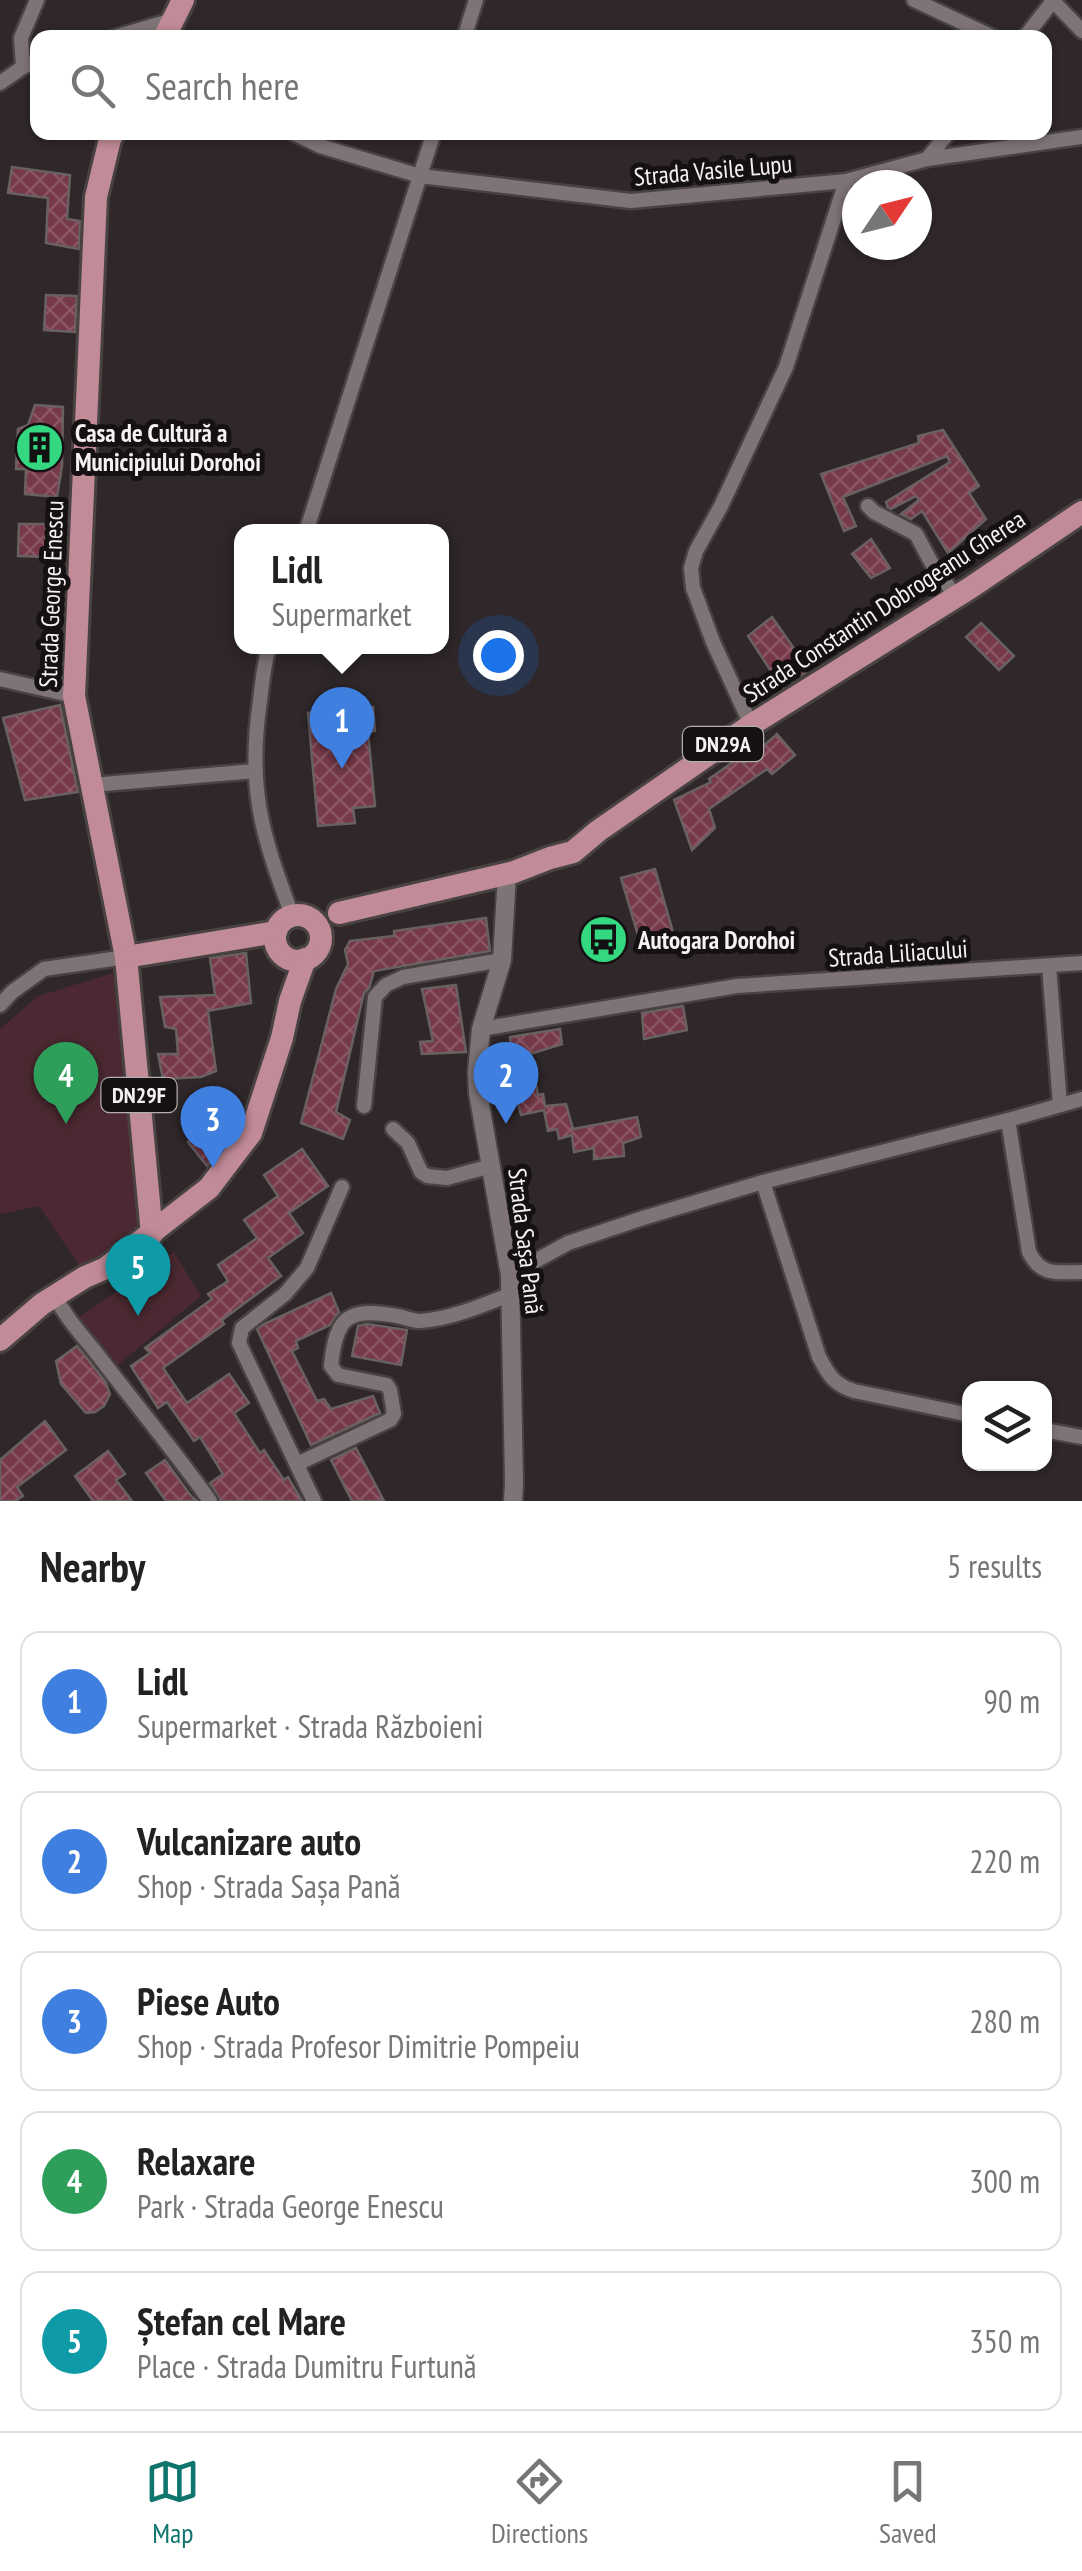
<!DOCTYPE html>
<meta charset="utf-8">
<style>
body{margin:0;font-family:"PT Sans Narrow",sans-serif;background:#f2f2f2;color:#222}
.controls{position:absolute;right:30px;bottom:30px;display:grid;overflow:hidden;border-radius:20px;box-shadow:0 2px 8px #0004}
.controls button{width:90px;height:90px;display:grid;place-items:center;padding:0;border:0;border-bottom:2px solid #e0e0e0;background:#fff;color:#222;font:50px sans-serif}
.compass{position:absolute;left:842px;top:170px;width:90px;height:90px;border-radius:50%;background:#fff;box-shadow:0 2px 8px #0004;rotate:55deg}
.you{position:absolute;left:498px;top:655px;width:35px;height:35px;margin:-25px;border:8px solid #fff;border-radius:50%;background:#1a73e8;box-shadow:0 0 0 15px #1a73e833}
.badge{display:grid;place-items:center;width:65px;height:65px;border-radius:50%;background:#0f766e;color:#fff;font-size:32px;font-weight:700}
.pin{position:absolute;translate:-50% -82px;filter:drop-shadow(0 2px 5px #0008)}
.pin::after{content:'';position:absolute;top:52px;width:35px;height:30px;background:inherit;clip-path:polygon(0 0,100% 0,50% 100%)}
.popup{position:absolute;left:234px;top:524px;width:215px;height:130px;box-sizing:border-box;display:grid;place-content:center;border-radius:20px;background:#fff;filter:drop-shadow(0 2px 8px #0005);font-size:32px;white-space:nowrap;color:#767676}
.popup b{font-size:38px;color:#222}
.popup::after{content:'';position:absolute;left:50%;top:100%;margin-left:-20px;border:20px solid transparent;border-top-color:#fff}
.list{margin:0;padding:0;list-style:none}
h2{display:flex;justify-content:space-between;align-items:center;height:130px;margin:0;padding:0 40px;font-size:42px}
h2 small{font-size:32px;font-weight:400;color:#767676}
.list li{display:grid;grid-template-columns:65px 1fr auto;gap:30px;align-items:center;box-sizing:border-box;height:140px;margin:0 20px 20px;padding:0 20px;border:2px solid #e0e0e0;border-radius:20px}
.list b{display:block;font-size:38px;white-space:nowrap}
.list p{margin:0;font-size:32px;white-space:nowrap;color:#767676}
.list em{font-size:32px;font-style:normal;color:#767676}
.icon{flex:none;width:55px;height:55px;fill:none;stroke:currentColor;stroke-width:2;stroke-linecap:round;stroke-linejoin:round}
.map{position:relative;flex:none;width:1082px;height:1501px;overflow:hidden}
.search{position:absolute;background:#fff;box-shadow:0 2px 8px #0004;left:30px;right:30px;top:30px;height:110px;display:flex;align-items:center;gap:25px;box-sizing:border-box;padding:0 35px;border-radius:20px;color:#767676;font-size:38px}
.sheet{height:930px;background:#fff}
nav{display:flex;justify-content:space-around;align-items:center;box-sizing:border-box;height:140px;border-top:2px solid #e0e0e0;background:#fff;font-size:28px;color:#767676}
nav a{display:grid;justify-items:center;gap:5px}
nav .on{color:#0f766e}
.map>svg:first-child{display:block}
.green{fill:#4c2932}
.building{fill:url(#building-cross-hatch);stroke:#696062;stroke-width:2.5}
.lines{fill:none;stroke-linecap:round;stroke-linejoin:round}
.minor-casing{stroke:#484243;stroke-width:19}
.tertiary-casing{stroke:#484243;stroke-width:22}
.primary-casing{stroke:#484243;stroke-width:28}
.minor{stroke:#7e7476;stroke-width:14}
.tertiary{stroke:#7e7476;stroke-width:18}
.primary{stroke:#c18b97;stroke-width:22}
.labels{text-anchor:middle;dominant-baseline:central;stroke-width:10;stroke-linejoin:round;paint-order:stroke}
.shield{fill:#151112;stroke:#b3aeaf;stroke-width:2.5}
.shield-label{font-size:22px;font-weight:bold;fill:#f7f1f2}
.street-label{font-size:25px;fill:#f7f1f2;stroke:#151112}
.poi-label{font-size:25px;font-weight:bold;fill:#f7f1f2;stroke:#151112;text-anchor:start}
</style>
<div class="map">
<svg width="1082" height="1501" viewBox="0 0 1082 1501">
<defs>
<pattern id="building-cross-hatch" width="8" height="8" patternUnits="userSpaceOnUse" patternTransform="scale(2.5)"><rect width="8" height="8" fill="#763949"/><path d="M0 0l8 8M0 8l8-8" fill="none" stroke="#8a5664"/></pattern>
</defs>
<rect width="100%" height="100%" fill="#2f2729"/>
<g class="green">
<path d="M 113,973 L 141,1217 L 127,1245 L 82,1270 L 39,1206 L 0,1214 L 0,1029 L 38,996 Z"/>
<path d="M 174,1252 L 201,1296 L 118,1365 L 79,1317 Z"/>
</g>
<g class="building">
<path d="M 12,167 L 70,175 L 67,219 L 80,221 L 79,249 L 46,243 L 48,198 L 8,193 Z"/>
<path d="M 46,295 L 77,296 L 75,332 L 44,330 Z"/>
<path d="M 35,405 L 63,407 L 62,466 L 57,497 L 25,494 L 26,469 L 16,469 L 18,429 L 28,425 Z"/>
<path d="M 943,430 L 979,486 L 969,493 L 986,519 L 948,553 L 922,511 L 911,519 L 901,514 L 919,500 L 916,496 L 891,509 L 888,508 L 886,502 L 950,462 L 947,456 L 843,497 L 856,526 L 844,531 L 821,474 L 919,443 L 918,436 Z"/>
<path d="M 19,524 L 46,524 L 46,557 L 18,556 Z"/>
<path d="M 871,539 L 890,568 L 871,578 L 852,554 Z"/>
<path d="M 772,617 L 809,670 L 782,688 L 748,636 Z"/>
<path d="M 981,623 L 1014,656 L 999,670 L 966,637 Z"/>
<path d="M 60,705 L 78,792 L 25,800 L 3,718 Z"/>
<path d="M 373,707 L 375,731 L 368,732 L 375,806 L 353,808 L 355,823 L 318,826 L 308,713 Z"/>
<path d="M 777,734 L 795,755 L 772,774 L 767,769 L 709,809 L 715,828 L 692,850 L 674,800 L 711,782 L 709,779 L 740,757 L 744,763 Z"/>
<path d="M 655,869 L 676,943 L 643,952 L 621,878 Z"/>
<path d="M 486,918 L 490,951 L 374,971 L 369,988 L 364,993 L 336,1112 L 350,1120 L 343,1139 L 301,1123 L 336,989 L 348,964 L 345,950 L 350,941 L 394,936 L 394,931 Z"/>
<path d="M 246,953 L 251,1003 L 208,1011 L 216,1071 L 201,1077 L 163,1079 L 158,1054 L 178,1054 L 176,1029 L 165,1027 L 160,997 L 215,995 L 210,958 Z"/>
<path d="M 456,985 L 466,1052 L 422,1054 L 420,1042 L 433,1041 L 422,989 Z"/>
<path d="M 683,1006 L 687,1030 L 644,1039 L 642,1013 Z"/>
<path d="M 560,1029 L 562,1044 L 530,1054 L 538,1095 L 543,1094 L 545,1106 L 566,1104 L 573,1129 L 637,1117 L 641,1137 L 623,1143 L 624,1156 L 594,1159 L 594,1148 L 574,1152 L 572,1135 L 559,1139 L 557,1129 L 548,1131 L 544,1110 L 521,1115 L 515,1091 L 510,1037 Z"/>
<path d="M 205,1126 L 221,1148 L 207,1166 L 188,1142 Z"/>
<path d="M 302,1149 L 328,1186 L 289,1213 L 303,1233 L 268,1258 L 281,1276 L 222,1320 L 224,1324 L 163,1368 L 187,1403 L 229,1374 L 249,1403 L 234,1413 L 260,1453 L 264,1450 L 284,1480 L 288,1477 L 302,1501 L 221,1501 L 210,1483 L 223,1474 L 200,1437 L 194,1441 L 167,1402 L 158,1408 L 131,1366 L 150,1353 L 145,1348 L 212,1299 L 208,1294 L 228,1281 L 218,1265 L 257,1238 L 244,1220 L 278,1196 L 264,1175 Z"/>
<path d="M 331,1293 L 339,1312 L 330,1325 L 296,1341 L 298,1348 L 292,1351 L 317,1401 L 324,1399 L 331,1409 L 373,1396 L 380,1413 L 311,1445 L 257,1329 L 264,1324 Z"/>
<path d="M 367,1324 L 407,1330 L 401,1365 L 352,1356 L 358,1326 Z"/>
<path d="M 77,1346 L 105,1381 L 110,1394 L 104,1406 L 95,1412 L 86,1413 L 61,1384 L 56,1361 Z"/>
<path d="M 45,1421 L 66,1450 L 17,1487 L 23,1496 L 15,1501 L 0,1501 L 0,1460 Z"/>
<path d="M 356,1448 L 384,1501 L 352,1501 L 331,1460 Z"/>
<path d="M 108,1451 L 125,1474 L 116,1480 L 132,1501 L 93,1501 L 75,1476 Z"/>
<path d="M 165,1460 L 191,1496 L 197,1501 L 166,1501 L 146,1473 Z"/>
</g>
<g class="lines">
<defs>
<g id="minor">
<path d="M 914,0 L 995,38"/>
<path d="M 1052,0 L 1082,31"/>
<path d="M 112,38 L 172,20"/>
<path d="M 464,38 L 476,0"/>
<path d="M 1024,38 L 1053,1"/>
<path d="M 23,67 L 21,38 L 37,0"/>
<path d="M 0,83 L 23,67 L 38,61"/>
<path d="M 291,132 L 320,146 L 420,176 L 631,201 L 846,181 L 927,159 L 1082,137"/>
<path d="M 927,159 L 949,132"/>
<path d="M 868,506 L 874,512 L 916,534 L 931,562 L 956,597"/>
<path d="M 306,532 L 434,132"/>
<path d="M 269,646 C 264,664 262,683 260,701 C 247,788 262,835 292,915"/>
<path d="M 0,679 L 74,696"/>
<path d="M 751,725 L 713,642 L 693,588 L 691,568 L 696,551 L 721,506 L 786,367 L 846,181"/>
<path d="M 92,785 L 255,771"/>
<path d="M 1049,966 L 1060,1105"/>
<path d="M 0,1005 L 12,992 L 44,969 L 126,957"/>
<path d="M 481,1029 L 737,986 L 1082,963"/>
<path d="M 364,1106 L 375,997 L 386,985 L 403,977 L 502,960"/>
<path d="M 1008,1120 L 1029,1252 C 1041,1277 1058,1272 1082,1272"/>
<path d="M 393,1129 L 408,1143 L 421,1172 L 427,1176 L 447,1178 L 491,1166"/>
<path d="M 763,1182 L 819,1357 C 829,1375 833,1384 854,1391 L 970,1415"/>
<path d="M 510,1275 L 568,1243 L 643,1218 L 763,1182 L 1008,1120 L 1082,1099"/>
<path d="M 55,1296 C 67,1320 84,1337 101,1359 C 137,1406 175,1452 210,1501"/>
<path d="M 1044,1430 L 1082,1437"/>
<path d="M 297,1464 L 390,1420 L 394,1414 L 390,1390 L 387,1385 L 338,1375 L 331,1366 C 336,1316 348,1307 397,1316 C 404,1317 412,1321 420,1321 C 451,1319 483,1305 511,1294"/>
<path d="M 314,1501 L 239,1343 L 242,1328 L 285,1294 L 307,1268 L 342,1187"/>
</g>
<path id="tertiary" d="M 507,873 L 502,960 L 481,1029 L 477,1072 L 478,1093 L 510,1275 L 514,1483 L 513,1501"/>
<g id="primary">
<path d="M 164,38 L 183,0"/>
<path d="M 114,132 L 110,139 L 96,197 L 74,696 L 126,957 L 152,1234"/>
<path d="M 339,913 L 514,872 L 550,858 L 573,852 L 598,831 L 751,725 L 970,588 L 1082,512"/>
<circle cx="298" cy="938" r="23"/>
<path d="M 126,957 L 276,932"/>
<path d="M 0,1340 L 42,1304 L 85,1277 L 106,1268 L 209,1188 L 251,1133 L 282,1038 L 290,1001 L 305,959"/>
</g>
</defs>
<use href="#minor" class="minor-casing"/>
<use href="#tertiary" class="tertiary-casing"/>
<use href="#primary" class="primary-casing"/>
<use href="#minor" class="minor"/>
<use href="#tertiary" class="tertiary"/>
<use href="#primary" class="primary"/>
</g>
<defs>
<symbol id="building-disc" viewBox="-11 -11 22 22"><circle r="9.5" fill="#33d881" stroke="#151112"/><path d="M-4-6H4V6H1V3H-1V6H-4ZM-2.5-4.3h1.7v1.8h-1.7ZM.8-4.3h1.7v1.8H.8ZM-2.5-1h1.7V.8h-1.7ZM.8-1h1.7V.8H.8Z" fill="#111"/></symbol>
<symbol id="bus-disc" viewBox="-11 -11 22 22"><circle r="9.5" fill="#33d881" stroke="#151112"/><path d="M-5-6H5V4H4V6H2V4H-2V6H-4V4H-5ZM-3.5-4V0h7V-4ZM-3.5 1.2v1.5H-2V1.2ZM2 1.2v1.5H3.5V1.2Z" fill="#111"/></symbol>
</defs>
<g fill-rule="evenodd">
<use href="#building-disc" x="12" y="420" width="55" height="55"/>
<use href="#bus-disc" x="576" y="912" width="55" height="55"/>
</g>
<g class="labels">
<g class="shield">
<rect x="683" y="727" width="80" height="34" rx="8"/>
<rect x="101.5" y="1078" width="75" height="34" rx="8"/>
</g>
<g class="shield-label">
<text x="723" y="744">DN29A</text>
<text x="139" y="1095">DN29F</text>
</g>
<g class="street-label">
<text transform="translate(713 170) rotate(-5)">Strada Vasile Lupu</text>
<text transform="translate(51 594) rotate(-88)">Strada George Enescu</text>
<text transform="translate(884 606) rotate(-33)">Strada Constantin Dobrogeanu Gherea</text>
<text transform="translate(898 953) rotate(-4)">Strada Liliacului</text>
<text transform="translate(526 1241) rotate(83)">Strada Sașa Pană</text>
</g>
<g class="poi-label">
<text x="75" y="433">Casa de Cultură a<tspan x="75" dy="29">Municipiului Dorohoi</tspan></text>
<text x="638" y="940">Autogara Dorohoi</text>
</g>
</g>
</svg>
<div class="controls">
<button><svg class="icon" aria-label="layers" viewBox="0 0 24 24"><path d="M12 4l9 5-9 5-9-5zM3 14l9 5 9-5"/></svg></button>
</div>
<svg class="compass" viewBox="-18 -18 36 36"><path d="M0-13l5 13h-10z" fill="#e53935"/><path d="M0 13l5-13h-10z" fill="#767676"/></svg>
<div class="you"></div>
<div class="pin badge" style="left:342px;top:769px;background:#3f7fe0">1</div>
<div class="popup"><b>Lidl</b>Supermarket</div>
<div class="pin badge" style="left:506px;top:1124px;background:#3f7fe0">2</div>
<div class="pin badge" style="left:213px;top:1168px;background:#3f7fe0">3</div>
<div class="pin badge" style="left:66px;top:1124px;background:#2e9e5b">4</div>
<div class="pin badge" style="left:138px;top:1316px;background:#0f9aa8">5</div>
<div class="search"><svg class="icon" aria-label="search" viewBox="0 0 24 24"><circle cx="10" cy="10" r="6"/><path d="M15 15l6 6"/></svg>Search here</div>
</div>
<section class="sheet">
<h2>Nearby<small>5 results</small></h2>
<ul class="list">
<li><span class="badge" style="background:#3f7fe0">1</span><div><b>Lidl</b><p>Supermarket · Strada Războieni</p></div><em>90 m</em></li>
<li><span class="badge" style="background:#3f7fe0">2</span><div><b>Vulcanizare auto</b><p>Shop · Strada Sașa Pană</p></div><em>220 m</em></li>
<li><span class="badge" style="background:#3f7fe0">3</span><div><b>Piese Auto</b><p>Shop · Strada Profesor Dimitrie Pompeiu</p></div><em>280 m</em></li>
<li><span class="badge" style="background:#2e9e5b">4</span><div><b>Relaxare</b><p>Park · Strada George Enescu</p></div><em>300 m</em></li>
<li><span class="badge" style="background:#0f9aa8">5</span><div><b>Ștefan cel Mare</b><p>Place · Strada Dumitru Furtună</p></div><em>350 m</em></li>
</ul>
</section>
<nav>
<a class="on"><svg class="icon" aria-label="map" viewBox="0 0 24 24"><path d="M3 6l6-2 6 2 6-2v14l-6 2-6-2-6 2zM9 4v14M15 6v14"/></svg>Map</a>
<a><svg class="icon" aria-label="directions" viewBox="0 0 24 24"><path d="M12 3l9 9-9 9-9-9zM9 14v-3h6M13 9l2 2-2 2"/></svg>Directions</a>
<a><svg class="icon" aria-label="saved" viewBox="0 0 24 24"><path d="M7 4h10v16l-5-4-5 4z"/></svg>Saved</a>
</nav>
